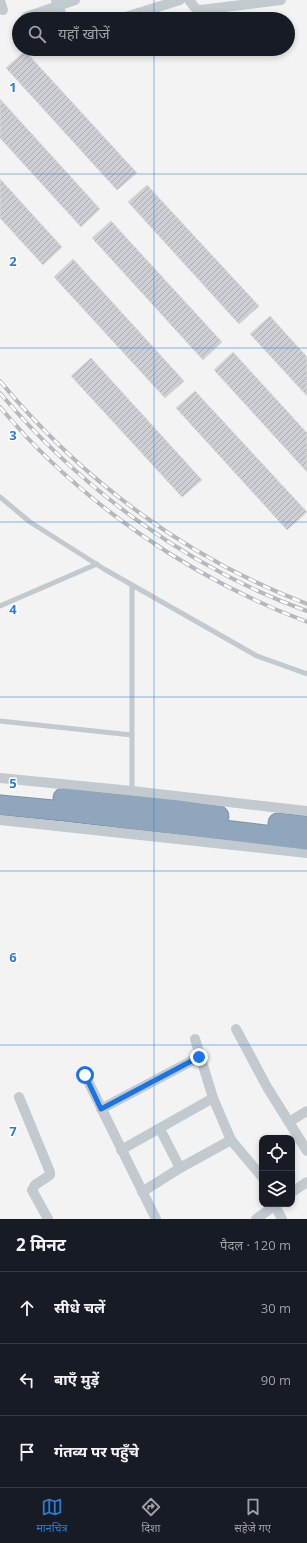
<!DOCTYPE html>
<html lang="hi">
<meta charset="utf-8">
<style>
body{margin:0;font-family:"Open Sans","Noto Sans Devanagari",sans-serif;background:#242831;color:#f1f3f6}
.controls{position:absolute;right:12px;bottom:12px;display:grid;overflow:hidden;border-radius:8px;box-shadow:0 2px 6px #0003}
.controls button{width:36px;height:36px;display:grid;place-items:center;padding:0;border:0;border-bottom:1px solid #363941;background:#171b24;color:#f1f3f6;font:20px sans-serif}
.stop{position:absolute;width:12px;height:12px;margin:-9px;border:3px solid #1a73e8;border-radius:50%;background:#fff}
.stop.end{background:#1a73e8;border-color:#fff;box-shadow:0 1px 4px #0008}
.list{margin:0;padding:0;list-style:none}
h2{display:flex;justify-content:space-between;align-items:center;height:52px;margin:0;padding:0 16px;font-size:17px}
h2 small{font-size:13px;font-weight:400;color:#9ea1a6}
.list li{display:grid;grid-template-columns:26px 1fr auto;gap:12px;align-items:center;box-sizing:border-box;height:72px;padding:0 16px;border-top:1px solid #363941}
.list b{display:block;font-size:15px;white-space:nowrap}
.list em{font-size:13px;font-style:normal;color:#9ea1a6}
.icon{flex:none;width:22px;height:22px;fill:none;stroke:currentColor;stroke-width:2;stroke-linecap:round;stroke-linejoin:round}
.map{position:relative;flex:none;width:307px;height:1219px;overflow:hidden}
.search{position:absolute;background:#171b24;box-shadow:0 2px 6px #0003;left:12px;right:12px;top:12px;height:44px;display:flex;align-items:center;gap:10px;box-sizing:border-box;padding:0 14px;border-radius:22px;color:#9ea1a6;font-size:15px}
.sheet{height:268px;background:#171b24}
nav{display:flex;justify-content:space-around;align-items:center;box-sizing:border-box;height:56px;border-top:1px solid #363941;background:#171b24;font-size:11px;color:#9ea1a6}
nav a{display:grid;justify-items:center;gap:2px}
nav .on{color:#2a7cd7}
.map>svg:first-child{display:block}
.building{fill:url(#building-hatch);stroke:#d7d9dd}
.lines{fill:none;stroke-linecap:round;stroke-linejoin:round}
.highway-casing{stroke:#7a92a8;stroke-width:21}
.lane{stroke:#c2cad0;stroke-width:5}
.street{stroke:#c2cad0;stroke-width:10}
.highway{stroke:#8fa6bc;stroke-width:19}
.rail-casing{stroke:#b5b8bc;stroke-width:4}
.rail{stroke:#fff;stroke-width:2.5;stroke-dasharray:8;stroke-linecap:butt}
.route{stroke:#1a73e8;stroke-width:5}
.grid{fill:none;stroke:#2a7cd7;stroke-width:1;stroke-opacity:0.55}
.grid-label{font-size:13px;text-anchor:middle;font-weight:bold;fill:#2a7cd7;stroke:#fff;stroke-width:3;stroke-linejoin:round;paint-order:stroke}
</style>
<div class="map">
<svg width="307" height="1219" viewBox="0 0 307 1219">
<defs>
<pattern id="building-hatch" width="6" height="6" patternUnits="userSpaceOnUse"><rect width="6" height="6" fill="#cdcfd4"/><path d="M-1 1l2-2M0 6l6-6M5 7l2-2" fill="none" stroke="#a8abaf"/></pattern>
</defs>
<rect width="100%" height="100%" fill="#f4f3f3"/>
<g class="building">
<path d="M 25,51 L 137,173 L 117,190 L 6,68 Z"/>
<path d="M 0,99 L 100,209 L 81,227 L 0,138 Z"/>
<path d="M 0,179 L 62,247 L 43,265 L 0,218 Z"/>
<path d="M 147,185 L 259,306 L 239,324 L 128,202 Z"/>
<path d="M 111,221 L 222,342 L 203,360 L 92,238 Z"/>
<path d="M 73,259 L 184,381 L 165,398 L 54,277 Z"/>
<path d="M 270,316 L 307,357 L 307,396 L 250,334 Z"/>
<path d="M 233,352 L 307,433 L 307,472 L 214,370 Z"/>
<path d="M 91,358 L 202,480 L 182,497 L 71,376 Z"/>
<path d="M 195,391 L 307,512 L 287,530 L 176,408 Z"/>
</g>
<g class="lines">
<defs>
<g id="highway">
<path d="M 63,798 L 178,810 L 219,816"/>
<path d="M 0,805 L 64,811 L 307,840"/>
<path d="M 278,823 L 307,826"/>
</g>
</defs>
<use href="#highway" class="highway-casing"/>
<g class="lane">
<path d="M 0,497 L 30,522 L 104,569 L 257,656 L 307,674"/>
<path d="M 132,585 L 132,791"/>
<path d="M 0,606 L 97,564"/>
<path d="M 0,721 L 132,735"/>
</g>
<g class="street">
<path d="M 56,0 L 63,19"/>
<path d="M 189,0 L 196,9 L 201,10 L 281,0"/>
<path d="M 0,1 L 3,10"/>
<path d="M 26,17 L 75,0"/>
<path d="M 119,19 L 180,0"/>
<path d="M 0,778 L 132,791 L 307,811"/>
<path d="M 0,820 L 307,853"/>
<path d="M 236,1029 L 267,1087 L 307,1151"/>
<path d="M 85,1075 L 156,1219"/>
<path d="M 19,1097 L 50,1172 L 50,1175 L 35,1185 L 32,1190 L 48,1219"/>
<path d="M 101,1109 L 199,1057"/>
<path d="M 289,1122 L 307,1111"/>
<path d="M 160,1129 L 180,1168"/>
<path d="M 231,1140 L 262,1177"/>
<path d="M 121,1150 L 213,1098"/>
<path d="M 142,1192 L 180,1168 L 231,1140 L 213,1098 L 195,1039"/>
<path d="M 292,1192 L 307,1182"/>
<path d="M 275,1206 L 282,1219"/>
<path d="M 256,1219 L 277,1204"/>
</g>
<use href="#highway" class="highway"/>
<defs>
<g id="rail">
<path d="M 0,381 C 82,480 186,558 307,604"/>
<path d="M 0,393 C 81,489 188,568 307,611"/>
<path d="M 0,407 C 80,503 191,578 307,622"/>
</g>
</defs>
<use href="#rail" class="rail-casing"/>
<use href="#rail" class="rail"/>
</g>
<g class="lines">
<path class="route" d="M 85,1075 L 101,1109 L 199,1057"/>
</g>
<path class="grid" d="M 154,0 L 154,19M 154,49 L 154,1219M 0,174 L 307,174M 0,348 L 307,348M 0,522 L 307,522M 0,697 L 307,697M 0,871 L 307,871M 0,1045 L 307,1045"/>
<g class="grid-label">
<text x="13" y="92">1</text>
<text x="13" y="266">2</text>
<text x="13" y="440">3</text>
<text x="13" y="614">4</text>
<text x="13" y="788">5</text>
<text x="13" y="962">6</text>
<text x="13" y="1136">7</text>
</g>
</svg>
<div class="controls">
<button><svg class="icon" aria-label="locate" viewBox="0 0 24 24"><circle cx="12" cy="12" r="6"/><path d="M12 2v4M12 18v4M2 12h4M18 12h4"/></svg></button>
<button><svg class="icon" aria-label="layers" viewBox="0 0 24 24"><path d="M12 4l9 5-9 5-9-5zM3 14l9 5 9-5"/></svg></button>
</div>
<div class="stop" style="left:85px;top:1075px"></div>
<div class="stop end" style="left:199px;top:1057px"></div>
<div class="search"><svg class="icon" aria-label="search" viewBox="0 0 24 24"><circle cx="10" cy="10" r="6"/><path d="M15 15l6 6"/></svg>यहाँ खोजें</div>
</div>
<section class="sheet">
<h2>2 मिनट<small>पैदल · 120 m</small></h2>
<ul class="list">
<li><svg class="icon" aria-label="ahead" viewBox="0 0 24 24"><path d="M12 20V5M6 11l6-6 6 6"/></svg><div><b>सीधे चलें</b></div><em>30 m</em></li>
<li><svg class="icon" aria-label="left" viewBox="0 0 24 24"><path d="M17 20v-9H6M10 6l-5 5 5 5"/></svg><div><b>बाएँ मुड़ें</b></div><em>90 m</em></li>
<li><svg class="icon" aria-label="arrive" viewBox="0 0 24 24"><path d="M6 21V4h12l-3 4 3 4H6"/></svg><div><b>गंतव्य पर पहुँचे</b></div></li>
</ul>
</section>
<nav>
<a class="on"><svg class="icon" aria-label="map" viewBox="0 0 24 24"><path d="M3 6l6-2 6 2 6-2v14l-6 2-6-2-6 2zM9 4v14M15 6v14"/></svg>मानचित्र</a>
<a><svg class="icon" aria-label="directions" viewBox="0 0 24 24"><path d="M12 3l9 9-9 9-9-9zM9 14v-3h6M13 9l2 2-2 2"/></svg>दिशा</a>
<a><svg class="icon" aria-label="saved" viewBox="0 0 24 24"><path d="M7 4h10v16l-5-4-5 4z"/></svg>सहेजे गए</a>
</nav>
